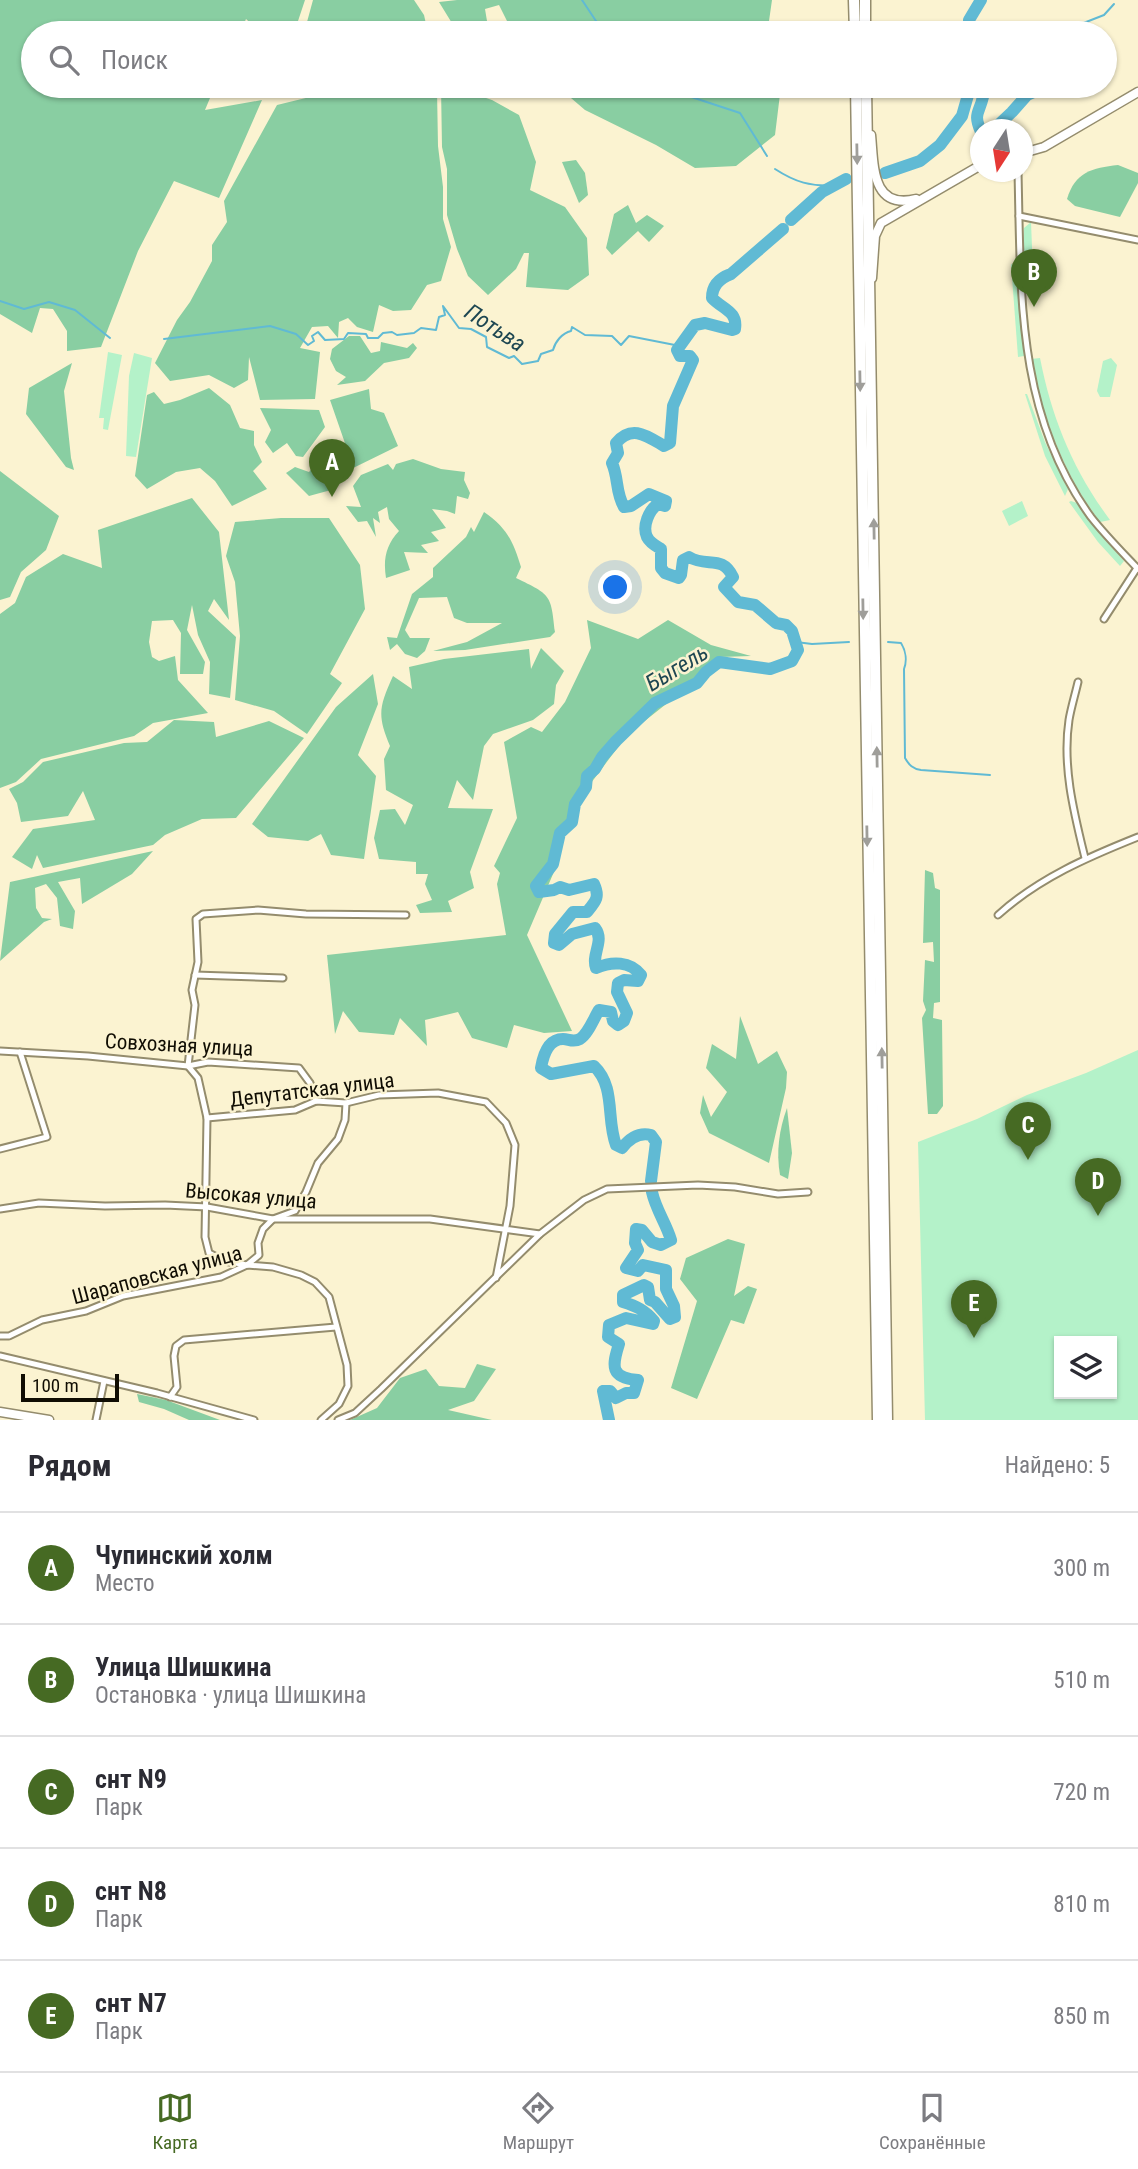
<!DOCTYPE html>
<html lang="ru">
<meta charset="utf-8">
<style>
body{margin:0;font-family:"Roboto Condensed",sans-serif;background:#f7f7f7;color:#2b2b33}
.controls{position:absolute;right:21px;bottom:21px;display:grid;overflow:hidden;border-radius:0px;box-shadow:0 2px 5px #0004}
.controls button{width:63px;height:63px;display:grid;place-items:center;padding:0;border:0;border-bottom:2px solid #e1e1e2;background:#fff;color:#2b2b33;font:35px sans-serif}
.compass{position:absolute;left:970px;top:119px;width:63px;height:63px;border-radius:50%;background:#fff;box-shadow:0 2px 5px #0004;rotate:192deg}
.scale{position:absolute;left:21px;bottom:18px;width:98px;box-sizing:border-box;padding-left:7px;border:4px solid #100d03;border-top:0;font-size:19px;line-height:24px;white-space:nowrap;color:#100d03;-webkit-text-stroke:5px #fbf3d1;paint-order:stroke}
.you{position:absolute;left:616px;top:588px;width:24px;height:24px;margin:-18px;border:5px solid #fff;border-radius:50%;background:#1a73e8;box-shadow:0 0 0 10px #1a73e833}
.badge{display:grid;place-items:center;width:46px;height:46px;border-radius:50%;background:#466a23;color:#fff;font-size:23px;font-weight:700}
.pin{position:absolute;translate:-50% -58px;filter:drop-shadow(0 2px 4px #0008)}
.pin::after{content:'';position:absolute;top:37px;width:24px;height:21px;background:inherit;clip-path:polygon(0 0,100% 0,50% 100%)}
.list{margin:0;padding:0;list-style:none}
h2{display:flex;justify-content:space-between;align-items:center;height:91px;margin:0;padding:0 28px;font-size:30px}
h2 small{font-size:23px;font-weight:400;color:#7c7c81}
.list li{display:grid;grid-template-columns:46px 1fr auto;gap:21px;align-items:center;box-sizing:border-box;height:112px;padding:0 28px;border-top:2px solid #e1e1e2}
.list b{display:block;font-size:26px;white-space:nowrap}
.list p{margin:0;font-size:23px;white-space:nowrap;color:#7c7c81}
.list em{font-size:23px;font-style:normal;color:#7c7c81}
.icon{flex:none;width:38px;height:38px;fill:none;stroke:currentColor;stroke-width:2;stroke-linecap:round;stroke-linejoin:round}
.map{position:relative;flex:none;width:1138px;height:1420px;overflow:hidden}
.search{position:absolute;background:#fff;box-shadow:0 2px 5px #0004;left:21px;right:21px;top:21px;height:77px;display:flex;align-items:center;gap:18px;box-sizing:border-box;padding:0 24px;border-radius:38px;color:#7c7c81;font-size:26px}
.sheet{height:651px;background:#fff}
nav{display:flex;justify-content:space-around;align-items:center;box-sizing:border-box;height:98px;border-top:2px solid #e1e1e2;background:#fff;font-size:19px;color:#7c7c81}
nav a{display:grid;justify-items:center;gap:4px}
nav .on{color:#466a23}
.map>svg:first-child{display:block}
.green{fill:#b4f2c9;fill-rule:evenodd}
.forest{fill:#89cea2}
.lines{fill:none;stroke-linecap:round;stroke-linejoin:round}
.stream{stroke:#60bad4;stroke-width:2}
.river{stroke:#60bad4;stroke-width:12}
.street-casing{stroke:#948c6d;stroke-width:9}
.secondary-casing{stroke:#948c6d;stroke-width:11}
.highway-casing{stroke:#948c6d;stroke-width:13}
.street{stroke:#fff;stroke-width:5}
.secondary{stroke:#fff;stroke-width:8}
.highway{stroke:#fff;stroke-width:10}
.oneway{fill:#9f9e9a}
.labels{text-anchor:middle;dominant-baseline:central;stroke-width:5;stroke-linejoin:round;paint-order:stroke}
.street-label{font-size:21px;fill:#100d03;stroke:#fbf3d1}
.water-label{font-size:23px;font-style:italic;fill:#1e4752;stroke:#fbf3d1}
</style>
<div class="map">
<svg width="1138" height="1420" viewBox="0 0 1138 1420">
<rect width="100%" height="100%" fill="#fbf3d1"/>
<g class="green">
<path d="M 1031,222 L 1034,297 L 1030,297 C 1024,275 1022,251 1024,228 Z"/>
<path d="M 1011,264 L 1017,267 L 1024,356 L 1018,357 Z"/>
<path d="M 108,352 L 122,355 L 108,430 L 103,429 L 104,418 L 99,418 Z"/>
<path d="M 134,353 L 152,358 L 136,457 L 126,456 L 129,376 Z"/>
<path d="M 1040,358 C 1052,419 1073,470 1110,520 L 1100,522 C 1063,473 1043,418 1031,359 Z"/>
<path d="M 1111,358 L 1117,365 L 1110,397 L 1100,397 L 1097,391 L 1103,361 Z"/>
<path d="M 1025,394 L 1027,394 L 1045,442 L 1068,489 L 1065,496 L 1045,456 Z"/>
<path d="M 1022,501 L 1028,516 L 1009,526 L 1002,511 Z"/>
<path d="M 1071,501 L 1077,503 L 1105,540 L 1124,561 L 1120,566 L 1098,542 L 1069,502 Z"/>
<path d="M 1138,1050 L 1138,1420 L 925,1420 L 918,1142 L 977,1119 L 1027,1095 L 1086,1073 ZM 1112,1341 L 1112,1394 L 1059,1394 L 1059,1341 Z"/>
</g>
<g class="forest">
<path d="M 0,0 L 305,0 L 294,33 L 261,33 L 246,19 L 240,33 L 33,33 L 33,86 L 215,86 L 205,110 L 262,100 L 219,198 L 174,181 L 138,251 L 101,347 L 67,351 L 67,331 L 53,309 L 40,308 L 32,333 L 0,314 Z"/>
<path d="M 313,0 L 414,0 L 424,15 L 428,33 L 304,33 Z"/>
<path d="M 457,0 L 772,0 L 769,21 L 754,33 L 513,33 L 499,5 L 485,9 L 489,33 L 458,33 L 439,2 Z"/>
<path d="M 355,86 L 428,86 L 437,90 L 438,146 L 443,187 L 443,219 L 451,247 L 441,281 L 427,285 L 411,310 L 393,311 L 379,305 L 373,332 L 357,327 L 348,318 L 339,322 L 338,338 L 328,326 L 312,327 L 300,348 L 320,352 L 315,399 L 260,400 L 249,357 L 248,380 L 234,388 L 209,375 L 170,381 L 155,363 L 177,320 L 190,302 L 212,261 L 212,245 L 227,222 L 224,201 L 277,105 Z"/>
<path d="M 451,86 L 492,100 L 519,115 L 536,162 L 530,190 L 565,207 L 587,238 L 589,275 L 568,290 L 526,287 L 529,253 L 524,253 L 516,269 L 488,295 L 468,276 L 457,249 L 447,215 L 447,169 L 442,147 L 441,87 Z"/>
<path d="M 557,86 L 781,86 L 775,135 L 736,166 L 695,168 L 656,145 L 585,110 Z"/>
<path d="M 576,160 L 585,173 L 588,195 L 579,203 L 562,162 Z"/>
<path d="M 1118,165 L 1138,173 L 1138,183 L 1120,217 L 1075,206 L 1067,199 C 1075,172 1092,168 1118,165 Z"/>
<path d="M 628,205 L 636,223 L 647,215 L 664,226 L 649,242 L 638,231 L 612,255 L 606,248 L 614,214 Z"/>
<path d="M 349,336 L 360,336 L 371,353 L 380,351 L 381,342 L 407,348 L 413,343 L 417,348 L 409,358 L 384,363 L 365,381 L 337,385 L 346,377 L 336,371 L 330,359 L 332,349 Z"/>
<path d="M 72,363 L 64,391 L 71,458 L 74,470 L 66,467 L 26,414 L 29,388 Z"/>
<path d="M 209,388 L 230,405 L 240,428 L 254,431 L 254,445 L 262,462 L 253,471 L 267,489 L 232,506 L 215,481 L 200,468 L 176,472 L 147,489 L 135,476 L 147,395 L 154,392 L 164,404 L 180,400 Z"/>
<path d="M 369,389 L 371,409 L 384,413 L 398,446 L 345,472 L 338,455 L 347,449 L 330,400 Z"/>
<path d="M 260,408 L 319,410 L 325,427 L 303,457 L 296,456 L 287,443 L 273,453 L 265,442 L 271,430 Z"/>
<path d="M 322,458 L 331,490 L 309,496 L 286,473 L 295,467 L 309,472 Z"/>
<path d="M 413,459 L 441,469 L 465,472 L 464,480 L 470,493 L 468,499 L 457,496 L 455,514 L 447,511 L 432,509 L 446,528 L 431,532 L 439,541 L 421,545 L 428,553 L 404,552 L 410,570 L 386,578 C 383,559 386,545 399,531 L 389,519 L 387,507 L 378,512 L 380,523 L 373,518 L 376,537 L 367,521 L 358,522 L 346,506 L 361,507 L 353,486 L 361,475 L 388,464 L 393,470 L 396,464 Z"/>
<path d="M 0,471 L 59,516 L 46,550 L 21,572 L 10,597 L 0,600 Z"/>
<path d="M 192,498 L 219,532 L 229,620 L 214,599 L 208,611 L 236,637 L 230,698 L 209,694 L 210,662 L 198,635 L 192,605 L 187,630 L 205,662 L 203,674 L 180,674 L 181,633 L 173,620 L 152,621 L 149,642 L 152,657 L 159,661 L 175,656 L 178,680 L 208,713 L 153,723 L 134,736 L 41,759 L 16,782 L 0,788 L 0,614 L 15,603 L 26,577 L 63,554 L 102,568 L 98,530 Z"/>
<path d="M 484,512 C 507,528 513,541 521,567 L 516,578 C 551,595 551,594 555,632 L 550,637 L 465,650 L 433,651 L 467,642 L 502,623 L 467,623 L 454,618 L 447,597 L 419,598 L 405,630 L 410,638 L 430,638 L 425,651 L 417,658 L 405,654 L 397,644 L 390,650 L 387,637 L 397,638 L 412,594 L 433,577 L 433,568 L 466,537 L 471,527 L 474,532 Z"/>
<path d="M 281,518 L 329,518 L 360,565 L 365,609 L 330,674 L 342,683 L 307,734 L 274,711 L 235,700 L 240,636 L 235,582 L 226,556 L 235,522 Z"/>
<path d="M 587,620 L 638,639 L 668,620 L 711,645 L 751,656 L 720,657 L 699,678 L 627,735 L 582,795 L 560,840 L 556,867 L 527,935 L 572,1031 L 544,1033 L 514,1025 L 507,1048 L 472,1038 L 458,1012 L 425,1020 L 427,1046 L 400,1018 L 394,1035 L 359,1032 L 343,1011 L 335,1034 L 327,955 L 506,935 L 497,884 L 500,873 L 494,866 L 517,818 L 504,742 L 531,727 L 542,732 L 565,702 L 591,648 Z"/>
<path d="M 541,648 L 564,671 L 556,685 L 554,704 L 533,720 L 493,734 L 484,746 L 473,800 L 457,780 L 448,808 L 493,809 L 470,872 L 474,888 L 448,901 L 452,912 L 420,913 L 416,905 L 432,900 L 425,884 L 428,874 L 416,874 L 416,862 L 379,859 L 374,838 L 380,810 L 395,809 L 405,825 L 413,805 L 386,790 L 384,759 L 390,746 C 377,715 379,707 393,676 L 412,689 L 409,667 L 444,659 L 529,649 L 531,669 Z"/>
<path d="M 373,674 L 378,704 L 358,755 L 376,776 L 364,859 L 331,855 L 321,834 L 308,841 L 268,837 L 252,824 L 336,707 Z"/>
<path d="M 174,720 L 214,722 L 216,737 L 269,721 L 304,738 L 236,818 L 202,819 L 165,835 L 153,845 L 43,868 L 37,855 L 32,869 L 12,857 L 33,829 L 95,820 L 83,791 L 68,816 L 21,822 L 17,803 L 9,789 L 23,782 L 43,762 L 124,743 L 147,742 Z"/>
<path d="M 153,851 L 132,874 L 82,904 L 80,878 L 58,882 L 75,911 L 73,929 L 60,926 L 57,898 L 46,884 L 35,888 L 36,908 L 42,918 L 52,919 L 44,922 L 0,961 L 10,882 Z"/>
<path d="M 925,870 L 933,873 L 935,888 L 940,890 L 940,1002 L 934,1003 L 933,1018 L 942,1020 L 943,1106 L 937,1114 L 928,1114 L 922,1018 L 926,1010 L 923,1001 L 925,960 L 934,962 L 933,942 L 923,943 Z"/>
<path d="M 740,1016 L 758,1064 L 777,1051 L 787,1072 L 786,1088 L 769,1163 L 709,1133 L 700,1113 L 703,1095 L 711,1117 L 727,1092 L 706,1068 L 712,1044 L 736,1059 Z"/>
<path d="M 787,1108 L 792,1153 L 788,1179 L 780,1175 C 776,1152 779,1130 787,1108 Z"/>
<path d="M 728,1239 L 745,1244 L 734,1296 L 748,1286 L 757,1289 L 744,1324 L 731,1320 L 697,1399 L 671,1388 L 697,1301 L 680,1279 L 686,1258 Z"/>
<path d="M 477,1364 L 496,1369 L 474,1401 L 448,1410 L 492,1420 L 350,1420 L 377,1408 L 400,1378 L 426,1369 L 439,1386 L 465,1388 Z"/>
<path d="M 137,1394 L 166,1400 L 220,1420 L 189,1420 L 164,1409 L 139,1402 Z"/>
</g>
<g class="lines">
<g class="stream">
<path d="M 582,0 L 604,33"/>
<path d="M 1058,33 L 1104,15 L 1114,4"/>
<path d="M 658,86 L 740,113 L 767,156"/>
<path d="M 775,169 C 795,182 811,187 835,185"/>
<path d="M 0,301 L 24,309 L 49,302 L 75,310 L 110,338"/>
<path d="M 164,339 L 270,326 L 296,334 L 308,345 L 314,341 L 312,336 L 318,332 L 325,340 L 344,339 L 348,333 L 366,334 L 368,338 L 378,338 L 383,333 L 392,332 L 397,335 L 414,333 L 421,328 L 436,330 L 439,317 L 445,315 L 443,306 L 459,328 L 471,329 L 486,337 L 487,347 L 509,358 L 514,356 L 522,364 L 538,361 L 541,354 L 553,350 C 555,342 562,333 571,331 L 572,327 L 585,335 L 612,336 L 621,345 L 629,336 L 680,346"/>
<path d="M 796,642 L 812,644 L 849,642"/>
<path d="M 888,642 L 901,643 C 906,651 907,661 904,669 L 905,758 C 909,765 913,769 921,770 L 990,775"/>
</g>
<g class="river">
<path d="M 976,33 L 969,28 L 969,20 L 981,0"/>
<path d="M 993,130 L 1012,112 L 1027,95 L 1038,90 L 1039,86"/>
<path d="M 885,173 L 920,161 L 940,145 L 962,116 L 970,88 L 975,87 L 983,97 C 979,114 973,113 981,132"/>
<path d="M 791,220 L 822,192 L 846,179"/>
<path d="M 651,1181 L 656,1142 L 651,1135 C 639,1132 629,1139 622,1148 L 616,1145 C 606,1119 616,1087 594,1066 L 551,1074 L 541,1068 C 543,1056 548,1039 563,1039 C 569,1039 573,1043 580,1039 C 588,1034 594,1018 599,1010 L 611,1012 L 613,1021 L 618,1025 L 624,1021 L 627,1013 L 617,992 L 618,983 L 624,980 L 638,981 L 641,975 C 630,961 612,961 596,968 C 591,954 605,941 595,928 L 572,934 L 559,945 L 554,943 L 555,934 L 573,912 L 587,912 C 596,901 600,897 594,884 L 569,890 L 560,887 L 554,890 L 539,892 L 536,886 L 553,864 L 560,833 L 572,822 L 575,804 L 586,787 L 587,776 L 595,769 L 602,757 L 616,741 L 655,703 L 697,683 L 706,672 L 719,662 L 770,669 L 792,661 L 798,650 L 792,631 L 786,625 L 776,623 L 755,605 L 738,602 L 724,587 L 733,577 C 722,554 707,568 689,557 L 683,560 L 681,575 L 679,578 L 665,573 L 661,568 L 661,549 C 656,546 650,543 647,537 C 642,526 649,510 658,504 L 665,506 L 666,501 L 649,494 L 631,506 L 624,507 C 615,491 619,479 612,463 L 618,453 L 616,443 C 632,424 647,436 664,446 L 670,443 L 673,406 L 693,360 L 690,356 L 680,356 L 677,350 L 695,325 L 705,323 L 732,330 L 735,329 C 738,311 722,309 712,298 C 712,285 720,278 731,274 L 783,229"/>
<path d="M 609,1420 L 603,1391 L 610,1391 L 616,1398 L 626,1393 L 634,1393 L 638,1380 C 610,1378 612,1366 619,1344 L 608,1337 L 609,1325 L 626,1318 L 653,1324 L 654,1321 C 645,1310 636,1306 623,1302 L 623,1295 L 644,1285 L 648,1287 L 650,1300 L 655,1302 L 670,1319 L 675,1317 L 674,1306 L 666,1289 L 666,1270 L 643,1265 L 638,1271 L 626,1268 L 638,1250 L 635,1243 L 636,1229 L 642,1230 L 652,1242 L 661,1245 L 671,1240 C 666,1223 656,1210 652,1192"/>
</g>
<defs>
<g id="street">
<path d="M 1018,172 C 1021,292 1016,414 1091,517 C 1105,535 1122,552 1138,569"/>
<path d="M 1019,216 L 1138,240"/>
<path d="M 1104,619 L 1137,568"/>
<path d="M 1078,682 C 1075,695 1071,708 1069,720 C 1062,766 1074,813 1085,858"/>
<path d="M 998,915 C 1039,878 1088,857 1138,837"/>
<path d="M 195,975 L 283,978"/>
<path d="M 0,1051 L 88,1056 L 188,1066 L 208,1062 L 299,1068 L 310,1083 L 316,1101"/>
<path d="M 346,1103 L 345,1120 L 338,1139 L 318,1163 L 306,1192 L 295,1211 L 273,1219 L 263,1229 L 258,1243 L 259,1255 L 247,1265 L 224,1261 L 209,1253 L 205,1237 L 207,1118 L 198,1078 L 188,1066 L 195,1005 L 192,990 L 198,962 L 196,919 L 203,914 L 258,910 L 306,914 L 406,915"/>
<path d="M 207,1118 L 295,1110 L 316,1101 L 346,1103 L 379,1095 L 438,1093 L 486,1102 L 506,1123 L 515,1145 L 510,1206 L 496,1278"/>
<path d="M 0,1149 L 47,1137 L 20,1052"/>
<path d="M 0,1209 L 39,1203 L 105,1206 L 165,1205 L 207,1207 L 273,1219 L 430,1219 L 540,1234"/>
<path d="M 0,1336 L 9,1336 L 42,1320 L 86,1311 L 123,1296 L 221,1277 L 247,1265 L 273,1267 L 301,1275 L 315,1282 L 329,1297 L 347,1365 L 348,1386 L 339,1404 L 321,1420"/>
<path d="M 0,1356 L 157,1393 L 254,1420"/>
<path d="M 170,1397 L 177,1387 L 174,1356 L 176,1346 L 184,1340 L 336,1327"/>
<path d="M 96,1420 L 104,1381"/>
<path d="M 338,1420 L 355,1413 L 381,1389 L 540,1234 L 584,1200 L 607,1189 L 698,1185 L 735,1187 L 778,1194 L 808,1192"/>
</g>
<g id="secondary">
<path d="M 871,135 C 874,165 871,210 916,199"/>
<path d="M 1023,153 L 1044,147 L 1138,92"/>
<path d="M 872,278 L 875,236 L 881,223 L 981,165"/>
<path d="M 0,1412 L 49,1420"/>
</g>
<g id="highway">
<path d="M 854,0 L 855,33"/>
<path d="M 865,0 L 865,33"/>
<path d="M 856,86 L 878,1420"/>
<path d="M 866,86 L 887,1420"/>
</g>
</defs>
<use href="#street" class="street-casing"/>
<use href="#secondary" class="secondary-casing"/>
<use href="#highway" class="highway-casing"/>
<use href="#street" class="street"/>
<use href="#secondary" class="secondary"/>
<use href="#highway" class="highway"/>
</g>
<defs><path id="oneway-solid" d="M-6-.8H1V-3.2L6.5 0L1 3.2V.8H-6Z" transform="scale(1.75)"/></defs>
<g class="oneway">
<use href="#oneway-solid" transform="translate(857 154) rotate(89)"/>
<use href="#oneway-solid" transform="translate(860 381) rotate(89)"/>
<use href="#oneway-solid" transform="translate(874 529) rotate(-91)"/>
<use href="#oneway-solid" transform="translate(863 609) rotate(89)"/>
<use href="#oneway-solid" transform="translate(877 757) rotate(-91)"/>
<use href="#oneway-solid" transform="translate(867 836) rotate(89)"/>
<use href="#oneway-solid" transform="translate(882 1058) rotate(-91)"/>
</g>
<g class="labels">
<g class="street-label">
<text transform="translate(179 1045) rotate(3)">Совхозная улица</text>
<text transform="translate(312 1090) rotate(-7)">Депутатская улица</text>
<text transform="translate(251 1196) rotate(5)">Высокая улица</text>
<text transform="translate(157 1275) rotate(-15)">Шараповская улица</text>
</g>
<g class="water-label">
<text transform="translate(495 328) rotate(33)">Потьва</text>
<text transform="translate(677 668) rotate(-31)">Быгель</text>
</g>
</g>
</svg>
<div class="controls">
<button><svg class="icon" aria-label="layers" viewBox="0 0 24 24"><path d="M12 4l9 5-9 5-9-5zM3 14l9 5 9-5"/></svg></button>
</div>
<svg class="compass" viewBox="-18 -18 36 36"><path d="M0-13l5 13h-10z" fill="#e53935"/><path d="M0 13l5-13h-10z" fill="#7c7c81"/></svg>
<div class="scale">100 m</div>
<div class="you"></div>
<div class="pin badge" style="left:332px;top:497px">A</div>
<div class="pin badge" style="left:1034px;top:307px">B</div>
<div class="pin badge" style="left:1028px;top:1160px">C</div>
<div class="pin badge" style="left:1098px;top:1216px">D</div>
<div class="pin badge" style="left:974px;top:1338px">E</div>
<div class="search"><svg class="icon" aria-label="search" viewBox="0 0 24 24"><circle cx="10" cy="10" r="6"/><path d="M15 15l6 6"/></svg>Поиск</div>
</div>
<section class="sheet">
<h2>Рядом<small>Найдено: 5</small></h2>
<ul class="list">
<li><span class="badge">A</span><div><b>Чупинский холм</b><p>Место</p></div><em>300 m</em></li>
<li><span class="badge">B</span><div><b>Улица Шишкина</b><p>Остановка · улица Шишкина</p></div><em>510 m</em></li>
<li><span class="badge">C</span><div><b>снт N9</b><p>Парк</p></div><em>720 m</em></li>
<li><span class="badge">D</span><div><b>снт N8</b><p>Парк</p></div><em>810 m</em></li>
<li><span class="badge">E</span><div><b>снт N7</b><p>Парк</p></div><em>850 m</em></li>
</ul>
</section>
<nav>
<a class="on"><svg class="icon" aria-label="map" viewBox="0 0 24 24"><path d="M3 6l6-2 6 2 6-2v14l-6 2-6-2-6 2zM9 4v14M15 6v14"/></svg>Карта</a>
<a><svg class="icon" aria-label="directions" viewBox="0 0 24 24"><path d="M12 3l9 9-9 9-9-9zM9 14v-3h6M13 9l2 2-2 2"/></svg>Маршрут</a>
<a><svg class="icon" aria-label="saved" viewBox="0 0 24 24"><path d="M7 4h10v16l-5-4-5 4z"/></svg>Сохранённые</a>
</nav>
